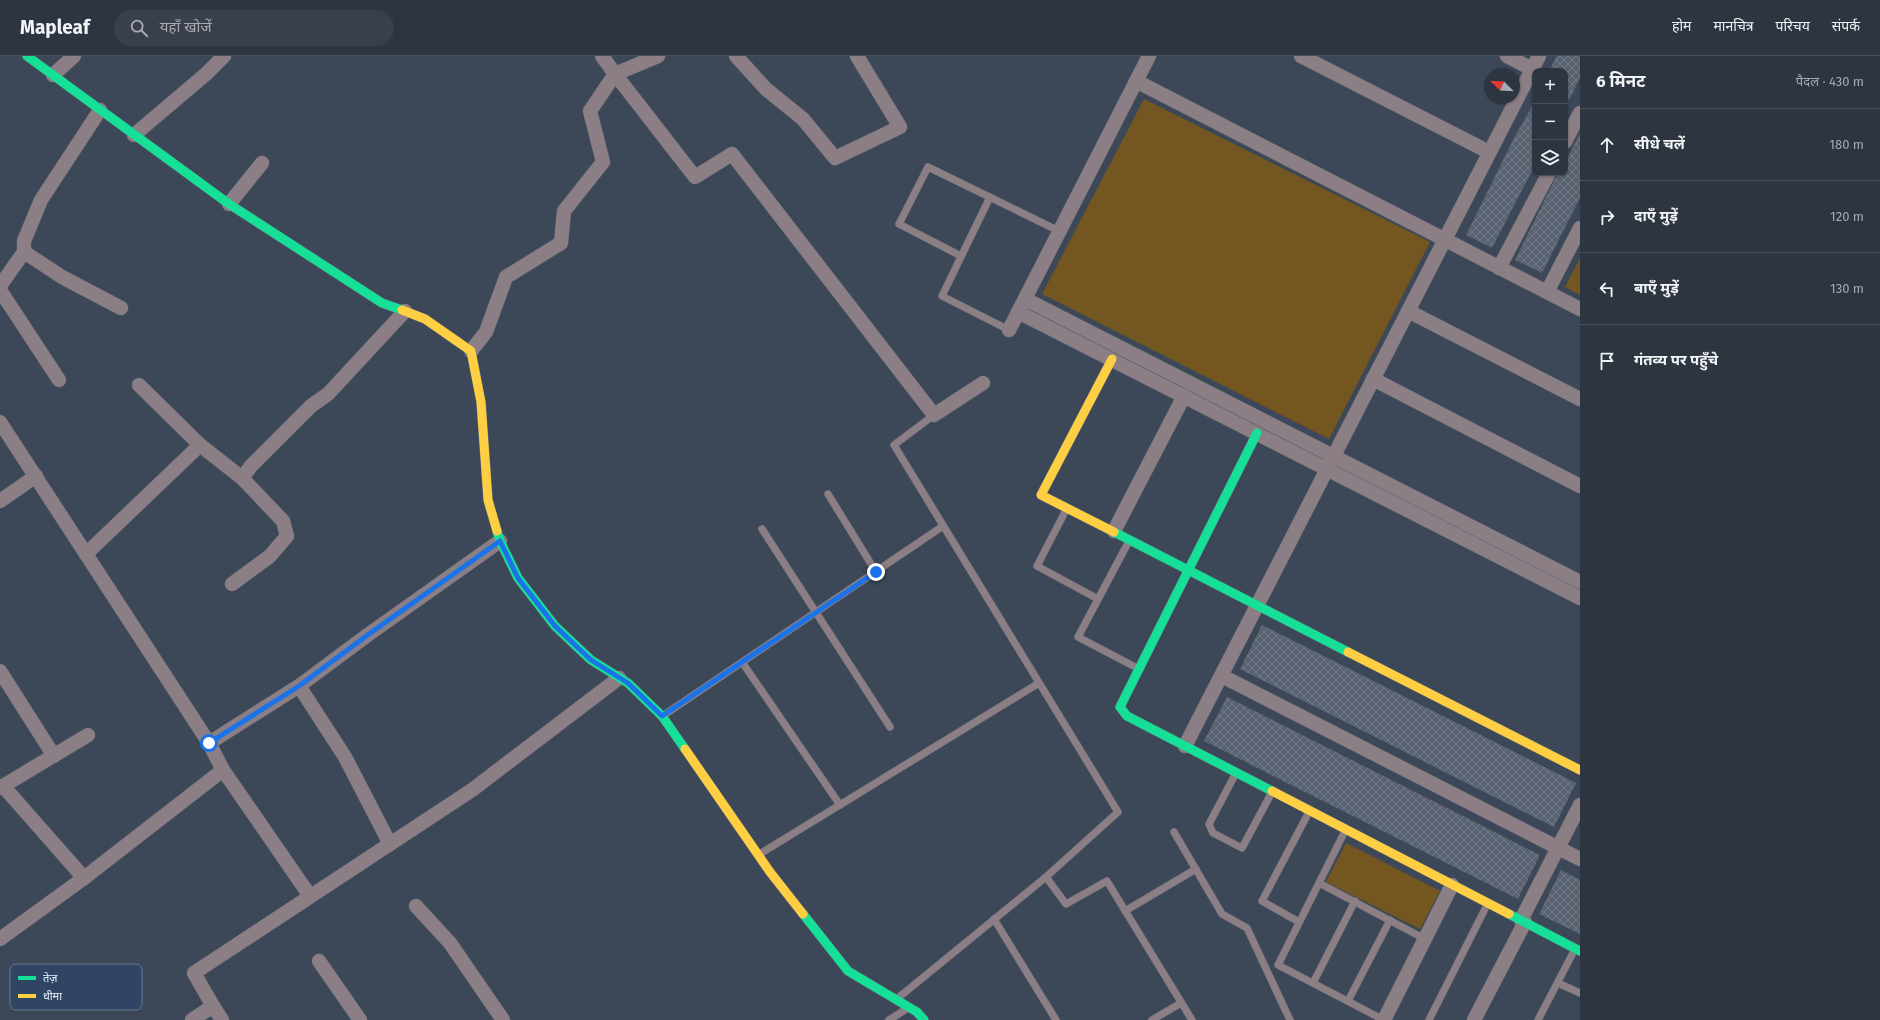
<!DOCTYPE html>
<html lang="hi">
<meta charset="utf-8">
<style>
body{margin:0;font-family:"Fira Sans","Noto Sans Devanagari",sans-serif;background:#39404c;color:#f1f3f6}
.controls{position:absolute;right:12px;top:12px;display:grid;overflow:hidden;border-radius:8px;box-shadow:0 1px 3px #0004}
.controls button{width:36px;height:36px;display:grid;place-items:center;padding:0;border:0;border-bottom:1px solid #48505a;background:#2d3541;color:#f1f3f6;font:20px sans-serif}
.compass{position:absolute;left:1484px;top:12px;width:36px;height:36px;border-radius:50%;background:#2d3541;box-shadow:0 1px 3px #0004;rotate:294deg}
.stop{position:absolute;width:12px;height:12px;margin:-9px;border:3px solid #1a73e8;border-radius:50%;background:#fff}
.stop.end{background:#1a73e8;border-color:#fff;box-shadow:0 1px 4px #0008}
.list{margin:0;padding:0;list-style:none}
h2{display:flex;justify-content:space-between;align-items:center;height:52px;margin:0;padding:0 16px;font-size:17px}
h2 small{font-size:13px;font-weight:400;color:#a7abb1}
.list li{display:grid;grid-template-columns:26px 1fr auto;gap:12px;align-items:center;box-sizing:border-box;height:72px;padding:0 16px;border-top:1px solid #48505a}
.list b{display:block;font-size:15px;white-space:nowrap}
.list em{font-size:13px;font-style:normal;color:#a7abb1}
.icon{flex:none;width:22px;height:22px;fill:none;stroke:currentColor;stroke-width:2;stroke-linecap:round;stroke-linejoin:round}
.map{position:relative;flex:none;width:1580px;height:964px;overflow:hidden}
header{display:flex;align-items:center;gap:24px;box-sizing:border-box;height:56px;padding:0 20px;background:#2d3541;border-bottom:1px solid #48505a}
header strong{font-size:19px}
nav{display:flex;gap:22px;margin-inline-start:auto;font-size:14px}
.search{width:280px;height:36px;background:#39404c;display:flex;align-items:center;gap:10px;box-sizing:border-box;padding:0 14px;border-radius:22px;color:#a7abb1;font-size:15px}
main{display:flex}
aside{flex:1;background:#2d3541}
.map>svg:first-child{display:block}
.green{fill:#745620}
.building{fill:url(#building-cross-hatch)}
.lines{fill:none;stroke-linecap:round;stroke-linejoin:round}
.lane-casing{stroke:#5a636f;stroke-width:8}
.street-casing{stroke:#5a636f;stroke-width:15}
.fast-casing{stroke:#5a636f;stroke-width:10}
.slow-casing{stroke:#5a636f;stroke-width:10}
.lane{stroke:#8b7e84;stroke-width:7}
.street{stroke:#8b7e84;stroke-width:14}
.fast{stroke:#16e098;stroke-width:9}
.slow{stroke:#ffcf43;stroke-width:9}
.route{stroke:#1a73e8;stroke-width:5}
.key{fill:#304563;stroke:#667892;stroke-width:1}
.key-label{font-size:11px;fill:#e5f0ff}
</style>
<header>
<strong>Mapleaf</strong>
<div class="search"><svg class="icon" aria-label="search" viewBox="0 0 24 24"><circle cx="10" cy="10" r="6"/><path d="M15 15l6 6"/></svg>यहाँ खोजें</div>
<nav><a>होम</a><a>मानचित्र</a><a>परिचय</a><a>संपर्क</a></nav>
</header>
<main>
<div class="map">
<svg width="1580" height="964" viewBox="0 0 1580 964">
<defs>
<pattern id="building-cross-hatch" width="8" height="8" patternUnits="userSpaceOnUse"><rect width="8" height="8" fill="#596270"/><path d="M0 0l8 8M0 8l8-8" fill="none" stroke="#717985"/></pattern>
</defs>
<rect width="100%" height="100%" fill="#3c4757"/>
<g class="green">
<path d="M 1144,43 L 1430,186 L 1329,383 L 1042,238 Z"/>
<path d="M 1580,202 L 1580,239 L 1565,231 Z"/>
<path d="M 1346,787 L 1440,835 L 1420,873 L 1326,826 Z"/>
</g>
<g class="building">
<path d="M 1557,0 L 1580,0 L 1580,22 L 1565,52 L 1565,15 L 1549,15 Z"/>
<path d="M 1535,45 L 1535,109 L 1492,192 L 1466,179 L 1514,82 Z"/>
<path d="M 1580,77 L 1580,142 L 1542,217 L 1515,204 L 1558,117 L 1565,117 L 1565,107 Z"/>
<path d="M 1262,569 L 1576,727 L 1554,771 L 1240,613 Z"/>
<path d="M 1227,641 L 1540,799 L 1518,843 L 1204,685 Z"/>
<path d="M 1561,814 L 1580,824 L 1580,878 L 1539,858 Z"/>
</g>
<g class="lines">
<defs>
<g id="lane">
<path d="M 990,141 L 942,240 L 1009,274"/>
<path d="M 961,200 L 899,168 L 928,111 L 1059,175"/>
<path d="M 828,438 L 876,516"/>
<path d="M 1066,454 L 1037,510 L 1098,543"/>
<path d="M 762,473 L 890,671"/>
<path d="M 1129,485 L 1078,581 L 1139,613"/>
<path d="M 742,606 L 840,749"/>
<path d="M 664,659 L 943,470"/>
<path d="M 1236,717 L 1209,768 L 1213,777 L 1242,792 L 1272,736"/>
<path d="M 1345,775 L 1278,909 L 1384,964"/>
<path d="M 1174,776 L 1222,858 L 1247,872 L 1290,964"/>
<path d="M 758,799 L 1039,627"/>
<path d="M 1046,821 L 1066,848 L 1107,825 L 1192,964"/>
<path d="M 1319,827 L 1425,883"/>
<path d="M 1125,855 L 1196,813"/>
<path d="M 994,863 L 1056,964"/>
<path d="M 1299,866 L 1262,845 L 1309,756"/>
<path d="M 1313,927 L 1355,845"/>
<path d="M 1558,927 L 1580,937"/>
<path d="M 898,942 L 1046,821 L 1118,756 L 894,389 L 934,359"/>
<path d="M 1348,945 L 1390,864"/>
<path d="M 889,964 L 908,952"/>
<path d="M 1152,964 L 1181,947"/>
<path d="M 1429,964 L 1487,849"/>
<path d="M 1538,964 L 1575,893"/>
</g>
<g id="street">
<path d="M 658,0 L 615,18 L 695,121 L 732,98 L 934,359 L 983,327"/>
<path d="M 736,0 L 766,33 L 803,63 L 835,102 L 900,71 L 857,0"/>
<path d="M 1301,0 L 1489,96"/>
<path d="M 1507,0 L 1532,13"/>
<path d="M 53,19 L 74,0"/>
<path d="M 1136,25 L 1580,253"/>
<path d="M 134,79 L 206,18 L 224,0"/>
<path d="M 1565,86 L 1580,57"/>
<path d="M 229,148 L 262,107"/>
<path d="M 24,196 L 62,221 L 121,252"/>
<path d="M 1499,212 L 1549,117"/>
<path d="M 0,230 L 24,196 L 24,185 L 41,144 L 100,54"/>
<path d="M 0,234 L 59,324"/>
<path d="M 1547,236 L 1580,172"/>
<path d="M 1025,243 L 1580,526"/>
<path d="M 1408,255 L 1580,343"/>
<path d="M 1018,256 L 1580,542"/>
<path d="M 1009,274 L 1149,0"/>
<path d="M 471,295 L 486,276 L 506,221 L 561,187 L 564,155 L 603,106 L 590,55 L 615,18 L 602,0"/>
<path d="M 1373,323 L 1580,430"/>
<path d="M 139,329 L 200,389 L 242,422 L 283,465 L 287,480 L 270,500 L 232,528"/>
<path d="M 0,366 L 209,687 L 223,714 L 310,840"/>
<path d="M 242,422 L 251,410 L 311,350 L 328,338 L 405,255"/>
<path d="M 0,445 L 36,420"/>
<path d="M 1114,475 L 1184,340"/>
<path d="M 86,498 L 200,389"/>
<path d="M 0,615 L 54,700"/>
<path d="M 1222,620 L 1580,803"/>
<path d="M 299,630 L 345,701 L 390,788"/>
<path d="M 209,687 L 299,630 L 369,578 L 500,485"/>
<path d="M 1185,690 L 1539,0"/>
<path d="M 3,730 L 88,679"/>
<path d="M 0,732 L 3,730 L 84,822 L 0,883"/>
<path d="M 84,822 L 223,714"/>
<path d="M 416,850 L 450,887 L 503,964"/>
<path d="M 1521,864 L 1580,749"/>
<path d="M 319,905 L 360,964"/>
<path d="M 213,950 L 222,964"/>
<path d="M 192,964 L 213,950 L 194,917 L 472,734 L 619,622"/>
<path d="M 1384,964 L 1452,829"/>
<path d="M 1474,964 L 1525,866"/>
</g>
<g id="fast">
<path d="M 27,0 L 229,148 L 382,247 L 402,254"/>
<path d="M 1257,377 L 1120,651 L 1127,660 L 1272,735"/>
<path d="M 497,475 L 500,485 L 518,522 L 555,570 L 591,604 L 628,627 L 662,660 L 685,693"/>
<path d="M 1114,476 L 1348,596"/>
<path d="M 803,858 L 848,915 L 917,956 L 924,964"/>
<path d="M 1509,858 L 1580,895"/>
</g>
<g id="slow">
<path d="M 402,254 L 425,263 L 471,295 L 481,346 L 488,444 L 497,475"/>
<path d="M 1112,303 L 1041,439 L 1114,476"/>
<path d="M 1348,596 L 1580,714"/>
<path d="M 685,693 L 770,816 L 803,858"/>
<path d="M 1272,735 L 1509,858"/>
</g>
</defs>
<use href="#lane" class="lane-casing"/>
<use href="#street" class="street-casing"/>
<use href="#fast" class="fast-casing"/>
<use href="#slow" class="slow-casing"/>
<use href="#lane" class="lane"/>
<use href="#street" class="street"/>
<use href="#fast" class="fast"/>
<use href="#slow" class="slow"/>
</g>
<g class="lines">
<path class="route" d="M 209,687 L 299,630 L 369,578 L 500,485 L 518,522 L 555,570 L 591,604 L 628,627 L 662,660 L 876,516"/>
</g>
<rect x="10" y="908" width="132" height="46" rx="6" class="key"/>
<rect x="18" y="920" width="18" height="4" fill="#16e098"/>
<rect x="18" y="938" width="18" height="4" fill="#ffcf43"/>
<g class="key-label">
<text x="43" y="926">तेज़</text>
<text x="43" y="944">धीमा</text>
</g>
</svg>
<div class="controls">
<button>+</button>
<button>−</button>
<button><svg class="icon" aria-label="layers" viewBox="0 0 24 24"><path d="M12 4l9 5-9 5-9-5zM3 14l9 5 9-5"/></svg></button>
</div>
<svg class="compass" viewBox="-18 -18 36 36"><path d="M0-13l5 13h-10z" fill="#e53935"/><path d="M0 13l5-13h-10z" fill="#a7abb1"/></svg>
<div class="stop" style="left:209px;top:687px"></div>
<div class="stop end" style="left:876px;top:516px"></div>
</div>
<aside>
<h2>6 मिनट<small>पैदल · 430 m</small></h2>
<ul class="list">
<li><svg class="icon" aria-label="ahead" viewBox="0 0 24 24"><path d="M12 20V5M6 11l6-6 6 6"/></svg><div><b>सीधे चलें</b></div><em>180 m</em></li>
<li><svg class="icon" aria-label="right" viewBox="0 0 24 24"><path d="M7 20v-9h11M14 6l5 5-5 5"/></svg><div><b>दाएँ मुड़ें</b></div><em>120 m</em></li>
<li><svg class="icon" aria-label="left" viewBox="0 0 24 24"><path d="M17 20v-9H6M10 6l-5 5 5 5"/></svg><div><b>बाएँ मुड़ें</b></div><em>130 m</em></li>
<li><svg class="icon" aria-label="arrive" viewBox="0 0 24 24"><path d="M6 21V4h12l-3 4 3 4H6"/></svg><div><b>गंतव्य पर पहुँचे</b></div></li>
</ul>
</aside>
</main>
